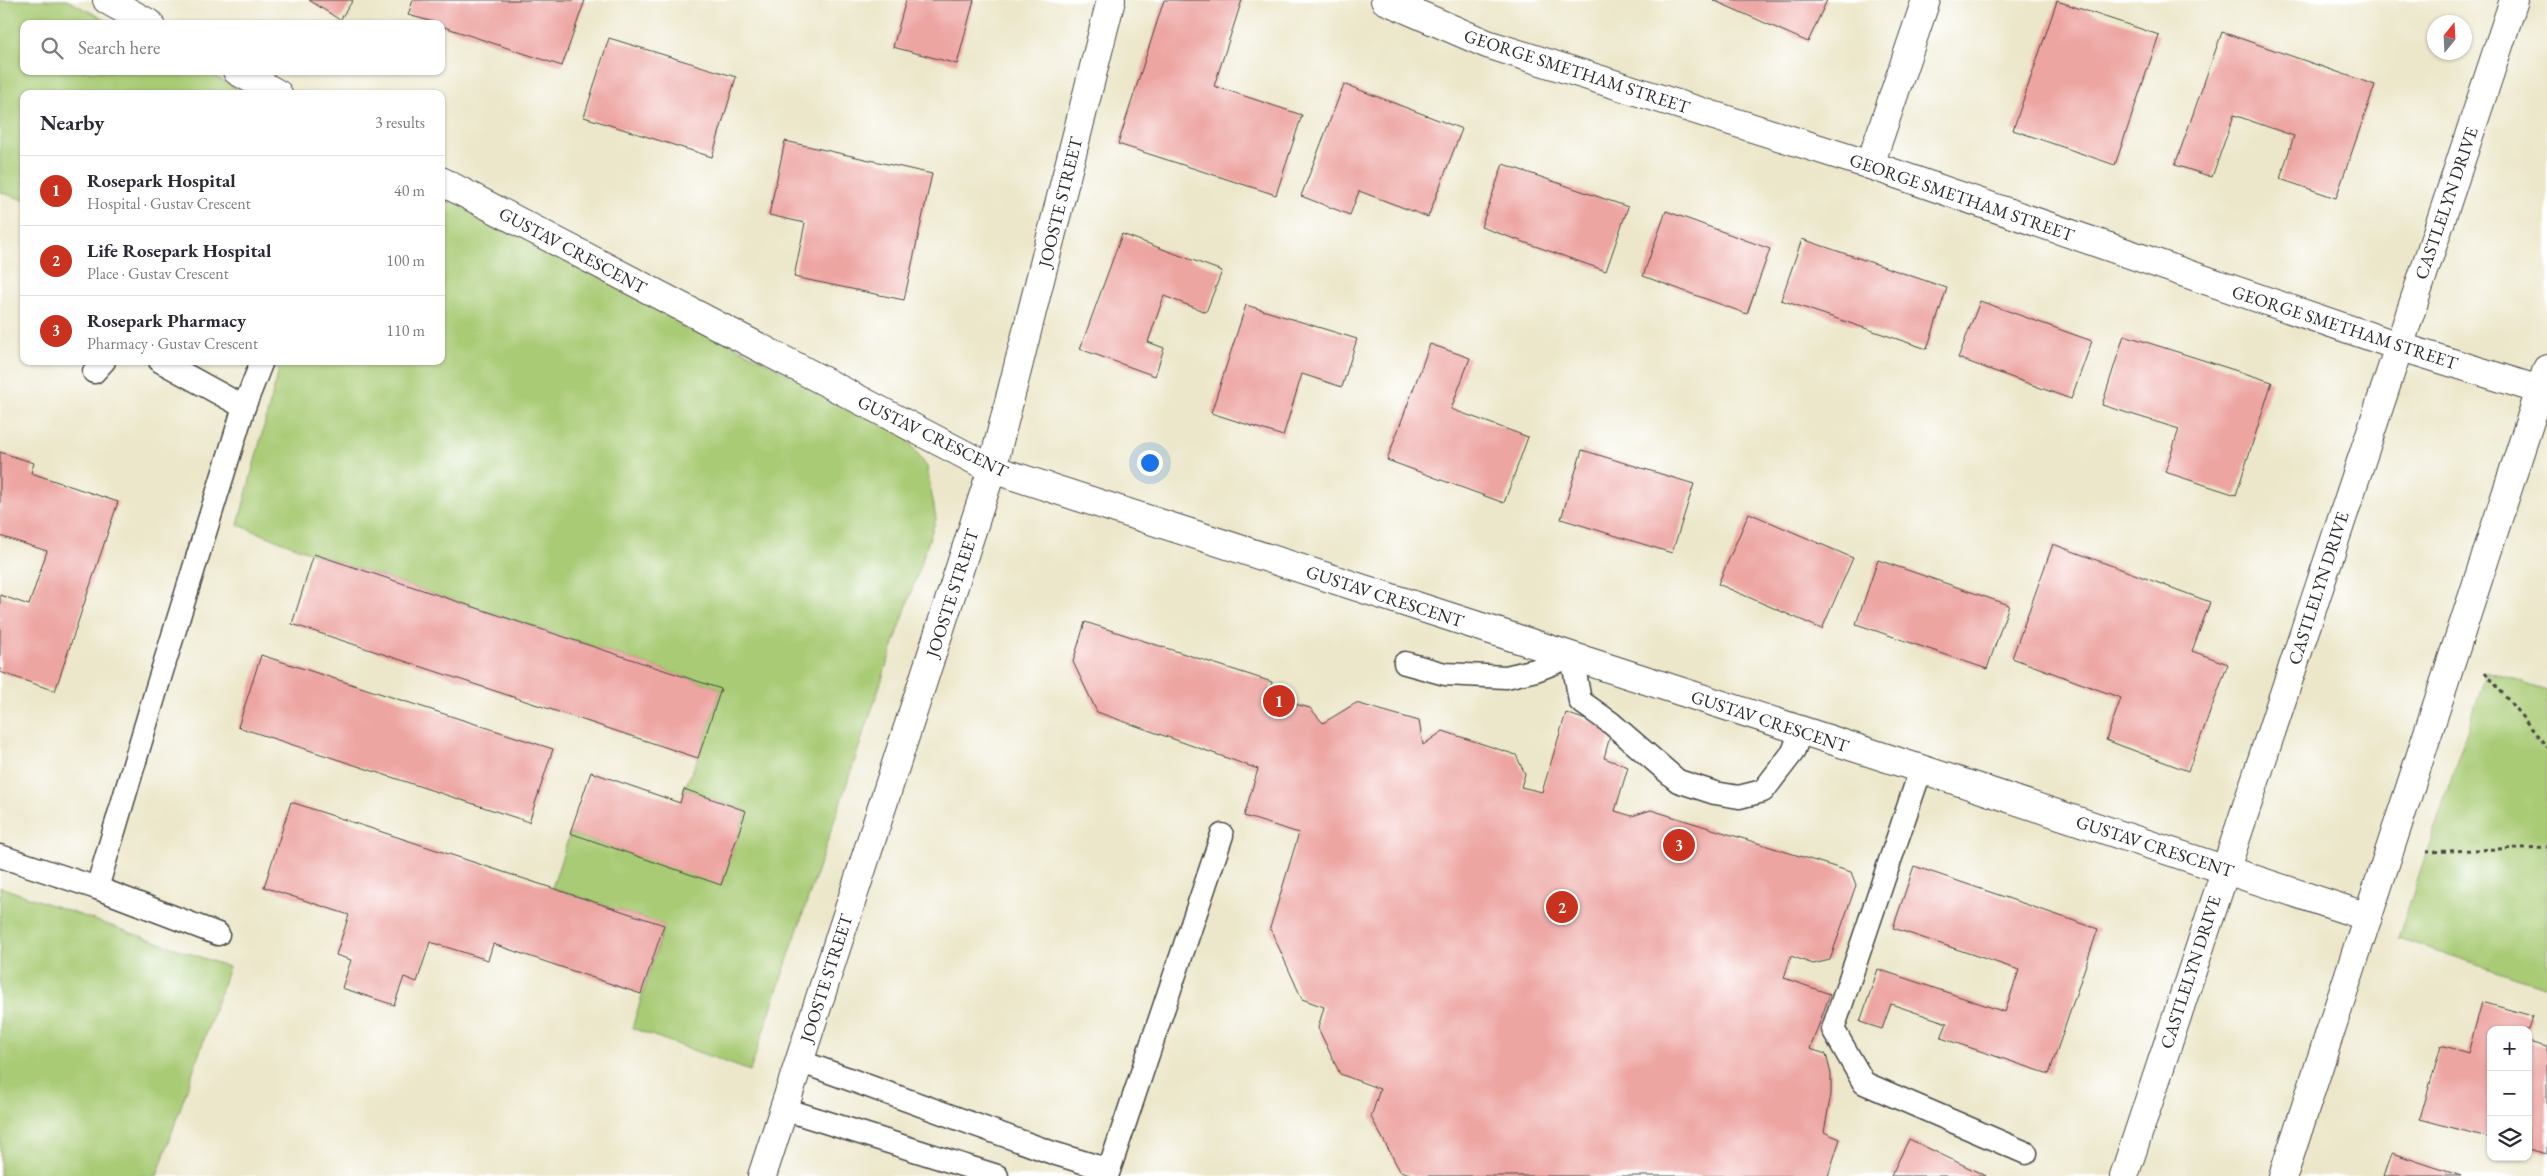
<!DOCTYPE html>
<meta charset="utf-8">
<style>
body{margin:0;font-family:"EB Garamond",serif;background:#f2f2f3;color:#2b2b33}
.controls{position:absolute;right:15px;bottom:15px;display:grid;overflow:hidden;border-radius:10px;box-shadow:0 1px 4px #0004}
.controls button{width:45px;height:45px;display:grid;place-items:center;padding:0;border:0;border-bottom:1px solid #e1e1e2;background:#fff;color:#2b2b33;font:25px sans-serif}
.compass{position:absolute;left:2427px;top:15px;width:45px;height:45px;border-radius:50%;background:#fff;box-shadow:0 1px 4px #0004;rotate:18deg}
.you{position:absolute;left:1149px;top:462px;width:18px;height:18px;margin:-12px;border:4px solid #fff;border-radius:50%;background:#1a73e8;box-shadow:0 0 0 8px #1a73e833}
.badge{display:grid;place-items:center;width:32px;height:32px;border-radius:50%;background:#c8321e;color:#fff;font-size:16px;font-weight:700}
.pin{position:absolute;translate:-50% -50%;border:2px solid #fff;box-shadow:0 1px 5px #0006}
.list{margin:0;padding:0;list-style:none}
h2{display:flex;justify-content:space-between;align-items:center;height:65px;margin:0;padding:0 20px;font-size:21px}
h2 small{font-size:16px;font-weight:400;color:#7c7c81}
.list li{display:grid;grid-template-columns:32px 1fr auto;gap:15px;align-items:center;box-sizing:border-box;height:70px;padding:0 20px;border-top:1px solid #e1e1e2}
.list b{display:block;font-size:19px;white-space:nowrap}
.list p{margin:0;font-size:16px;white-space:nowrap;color:#7c7c81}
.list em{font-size:16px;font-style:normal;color:#7c7c81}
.icon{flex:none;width:28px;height:28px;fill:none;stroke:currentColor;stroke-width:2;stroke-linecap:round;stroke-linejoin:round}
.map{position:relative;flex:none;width:2547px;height:1176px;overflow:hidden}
.search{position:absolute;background:#fff;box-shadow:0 1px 4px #0004;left:20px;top:20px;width:425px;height:55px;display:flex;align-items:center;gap:12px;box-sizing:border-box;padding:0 18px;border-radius:10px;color:#7c7c81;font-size:19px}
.panel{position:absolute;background:#fff;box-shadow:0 1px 4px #0004;left:20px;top:90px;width:425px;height:275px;border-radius:10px}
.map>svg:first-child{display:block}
.green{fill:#a9cb74;stroke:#6a7b50}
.building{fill:#eda5a2}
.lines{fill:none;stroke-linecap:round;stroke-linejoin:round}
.service-casing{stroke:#484743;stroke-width:25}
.minor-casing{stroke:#484743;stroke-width:30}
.tertiary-casing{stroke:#484743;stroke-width:30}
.path{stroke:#484743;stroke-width:3;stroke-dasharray:4 4;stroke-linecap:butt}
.service{stroke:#fff;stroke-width:22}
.minor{stroke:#fff;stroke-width:28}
.tertiary{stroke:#fff;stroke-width:28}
.labels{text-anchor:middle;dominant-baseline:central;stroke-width:4.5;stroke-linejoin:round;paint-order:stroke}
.street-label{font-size:18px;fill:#2b2b2b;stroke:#fff}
</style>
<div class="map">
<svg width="2547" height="1176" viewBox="0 0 2547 1176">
<rect width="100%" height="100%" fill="#fff"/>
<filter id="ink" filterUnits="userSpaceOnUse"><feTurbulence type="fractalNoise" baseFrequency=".02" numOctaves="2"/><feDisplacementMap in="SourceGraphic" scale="10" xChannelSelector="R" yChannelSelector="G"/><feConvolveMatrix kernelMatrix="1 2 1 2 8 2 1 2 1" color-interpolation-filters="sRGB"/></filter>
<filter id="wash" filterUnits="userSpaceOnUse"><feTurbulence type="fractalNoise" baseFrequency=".0096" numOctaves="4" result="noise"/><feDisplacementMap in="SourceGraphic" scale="20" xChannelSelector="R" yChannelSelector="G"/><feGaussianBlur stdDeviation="1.12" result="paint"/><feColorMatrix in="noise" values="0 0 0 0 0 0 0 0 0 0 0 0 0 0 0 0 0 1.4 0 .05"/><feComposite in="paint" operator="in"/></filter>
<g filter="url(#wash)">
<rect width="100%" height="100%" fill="#ece7ca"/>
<g class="green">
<path d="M 0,0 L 67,0 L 113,24 L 24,24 L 24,71 L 205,71 L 248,94 L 24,94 L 24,200 L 0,192 Z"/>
<path d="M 441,194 L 903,433 L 927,467 L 936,519 L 750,1071 L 632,1028 L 664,925 L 552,888 L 570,833 L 721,884 L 746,811 L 684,789 L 698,758 L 721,689 L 314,554 L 238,525 L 279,369 L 253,361 L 441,361 Z"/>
<path d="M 2487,671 L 2547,691 L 2547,987 L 2398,938 Z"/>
<path d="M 0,887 L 229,967 L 157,1176 L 0,1176 Z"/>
</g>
<g id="blocks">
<g class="building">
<path d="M 309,0 L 353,0 L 340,20 Z"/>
<path d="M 413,0 L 585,0 L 562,66 L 441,26 L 441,24 L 408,15 Z"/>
<path d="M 906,0 L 974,0 L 957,64 L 893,47 Z"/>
<path d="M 1164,0 L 1242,0 L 1214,86 L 1302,115 L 1276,195 L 1118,144 Z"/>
<path d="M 1713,0 L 1827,0 L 1808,42 Z"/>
<path d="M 2057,1 L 2159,35 L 2115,165 L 2013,130 Z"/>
<path d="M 2222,32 L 2375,85 L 2336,198 L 2280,179 L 2294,136 L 2234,115 L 2212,177 L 2175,165 Z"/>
<path d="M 609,38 L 736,77 L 712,157 L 584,117 Z"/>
<path d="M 1344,84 L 1462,129 L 1428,217 L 1359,191 L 1350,215 L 1301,196 Z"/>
<path d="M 785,141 L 932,174 L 904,300 L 794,277 L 805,223 L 769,215 Z"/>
<path d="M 1503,164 L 1628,207 L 1606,271 L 1481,227 Z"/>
<path d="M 1666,211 L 1770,249 L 1747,314 L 1643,276 Z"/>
<path d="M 1122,234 L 1222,271 L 1206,312 L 1164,296 L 1148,342 L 1164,348 L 1155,376 L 1080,349 Z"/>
<path d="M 1802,239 L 1947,288 L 1927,349 L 1781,300 Z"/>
<path d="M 1980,301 L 2092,341 L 2071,399 L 1958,358 Z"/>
<path d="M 1246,305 L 1357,339 L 1342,387 L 1302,374 L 1283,436 L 1211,413 Z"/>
<path d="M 2124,335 L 2272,382 L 2236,495 L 2165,472 L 2179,429 L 2102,405 Z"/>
<path d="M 1430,344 L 1470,358 L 1451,409 L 1528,437 L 1504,503 L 1387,460 Z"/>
<path d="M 1582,450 L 1694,484 L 1672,553 L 1561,519 Z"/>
<path d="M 0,452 L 34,463 L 31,473 L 118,502 L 55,691 L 0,672 L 0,595 L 29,605 L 47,551 L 0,536 Z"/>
<path d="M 1749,513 L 1853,558 L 1822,629 L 1718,584 Z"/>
<path d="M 2053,544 L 2210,602 L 2192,651 L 2228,664 L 2188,771 L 2106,740 L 2121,698 L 2012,658 Z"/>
<path d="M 314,554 L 721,689 L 698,758 L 292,624 Z"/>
<path d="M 1878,560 L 2009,605 L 1987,669 L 1856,624 Z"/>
<path d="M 1085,622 L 1272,682 L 1269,697 L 1310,708 L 1323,723 L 1356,703 L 1419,721 L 1423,745 L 1443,731 L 1516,755 L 1525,774 L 1521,787 L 1542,792 L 1566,713 L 1612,729 L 1604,758 L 1628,767 L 1615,811 L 1632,816 L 1651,810 L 1851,872 L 1856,885 L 1830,960 L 1813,964 L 1791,956 L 1784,978 L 1830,994 L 1810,1049 L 1826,1054 L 1831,1074 L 1831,1094 L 1824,1132 L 1840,1139 L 1828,1176 L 1417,1176 L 1400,1171 L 1371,1117 L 1380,1089 L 1340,1074 L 1318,1028 L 1324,1007 L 1302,999 L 1270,928 L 1299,833 L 1244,816 L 1258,769 L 1097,712 L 1073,662 Z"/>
<path d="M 261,655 L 553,749 L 529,822 L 238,727 Z"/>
<path d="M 591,772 L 680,803 L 684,789 L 746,811 L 721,885 L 570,833 Z"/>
<path d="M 291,802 L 664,925 L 641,994 L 493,944 L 488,960 L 430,942 L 417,982 L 404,977 L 394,1005 L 342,988 L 351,960 L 336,955 L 349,915 L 264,887 Z"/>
<path d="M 1914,866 L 2098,929 L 2049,1074 L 1941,1038 L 1947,1023 L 1891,1004 L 1882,1029 L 1860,1022 L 1878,969 L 2005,1012 L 2019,970 L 1893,928 Z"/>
<path d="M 2482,1002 L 2532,1016 L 2528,1030 L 2491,1030 L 2491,1138 L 2420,1119 L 2441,1045 L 2468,1053 Z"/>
<path d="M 2528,1042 L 2547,1047 L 2547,1154 L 2528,1149 Z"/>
<path d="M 1909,1139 L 1986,1176 L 1891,1176 Z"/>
<path d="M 2392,1153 L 2461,1176 L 2384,1176 Z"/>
</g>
</g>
</g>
<g filter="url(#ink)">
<use href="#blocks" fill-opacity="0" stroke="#484743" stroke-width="1"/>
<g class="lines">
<defs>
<g id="service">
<path d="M 160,361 L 244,407"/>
<path d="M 94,372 L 104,361"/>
<path d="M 1405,663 L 1445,674 L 1506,677 L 1536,670 L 1572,656 L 1580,701 L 1611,723 L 1678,781 L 1715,793 L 1739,797 L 1763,791 L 1793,752 L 1801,731"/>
<path d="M 1921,769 L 1833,1029 L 1864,1083 L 2026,1153"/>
<path d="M 0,856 L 97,888 L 218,934"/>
<path d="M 97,888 L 158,684 L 244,407 L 262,361"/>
<path d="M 799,1061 L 1053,1153 L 1109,1170"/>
<path d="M 784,1109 L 997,1176"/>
<path d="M 1107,1176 L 1222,835"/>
</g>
<g id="minor">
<path d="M 107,0 L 150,24"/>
<path d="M 1385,0 L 1487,44 L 1870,165 L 2398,346 L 2540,390"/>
<path d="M 237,71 L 278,94"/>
<path d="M 1870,165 L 1926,0"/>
<path d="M 441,181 L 992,469 L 1921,769 L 2368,917"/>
<path d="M 762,1176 L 992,469 L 1111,0"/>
</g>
<g id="tertiary">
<path d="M 2124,1176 L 2514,0"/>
<path d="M 2283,1176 L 2547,369"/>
</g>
</defs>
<use href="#service" class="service-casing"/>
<use href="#minor" class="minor-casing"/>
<use href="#tertiary" class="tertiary-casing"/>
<g class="path">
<path d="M 2485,672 L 2547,747"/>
<path d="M 2426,852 L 2547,847"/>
</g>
<use href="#service" class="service"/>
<use href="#minor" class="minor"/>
<use href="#tertiary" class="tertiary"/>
</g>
</g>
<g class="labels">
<g class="street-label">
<text transform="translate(1577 71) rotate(18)">GEORGE SMETHAM STREET</text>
<text transform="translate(1962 197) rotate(19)">GEORGE SMETHAM STREET</text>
<text transform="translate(1060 202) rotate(-76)">JOOSTE STREET</text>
<text transform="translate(2446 203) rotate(-71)">CASTLELYN DRIVE</text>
<text transform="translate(573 250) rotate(28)">GUSTAV CRESCENT</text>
<text transform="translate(2345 327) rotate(18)">GEORGE SMETHAM STREET</text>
<text transform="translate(933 436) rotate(26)">GUSTAV CRESCENT</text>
<text transform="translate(2318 588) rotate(-72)">CASTLELYN DRIVE</text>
<text transform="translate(952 593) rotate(-72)">JOOSTE STREET</text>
<text transform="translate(1385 596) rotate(18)">GUSTAV CRESCENT</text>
<text transform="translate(1770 721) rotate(18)">GUSTAV CRESCENT</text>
<text transform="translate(2155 846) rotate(18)">GUSTAV CRESCENT</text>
<text transform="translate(2190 972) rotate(-72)">CASTLELYN DRIVE</text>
<text transform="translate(826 978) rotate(-72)">JOOSTE STREET</text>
</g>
</g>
</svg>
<div class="controls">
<button>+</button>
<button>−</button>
<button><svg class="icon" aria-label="layers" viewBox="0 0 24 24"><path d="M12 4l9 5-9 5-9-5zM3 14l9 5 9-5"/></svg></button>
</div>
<svg class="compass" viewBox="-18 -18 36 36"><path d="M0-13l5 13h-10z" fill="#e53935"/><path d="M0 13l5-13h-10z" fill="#7c7c81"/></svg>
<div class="you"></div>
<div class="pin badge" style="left:1279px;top:701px">1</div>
<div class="pin badge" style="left:1562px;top:907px">2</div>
<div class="pin badge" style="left:1679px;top:845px">3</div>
<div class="search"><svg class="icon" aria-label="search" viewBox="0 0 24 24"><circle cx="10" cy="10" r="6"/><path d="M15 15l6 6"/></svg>Search here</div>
<section class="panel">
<h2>Nearby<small>3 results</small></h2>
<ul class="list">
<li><span class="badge">1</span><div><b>Rosepark Hospital</b><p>Hospital · Gustav Crescent</p></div><em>40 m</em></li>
<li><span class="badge">2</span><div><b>Life Rosepark Hospital</b><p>Place · Gustav Crescent</p></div><em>100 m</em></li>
<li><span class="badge">3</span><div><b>Rosepark Pharmacy</b><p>Pharmacy · Gustav Crescent</p></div><em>110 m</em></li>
</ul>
</section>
</div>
